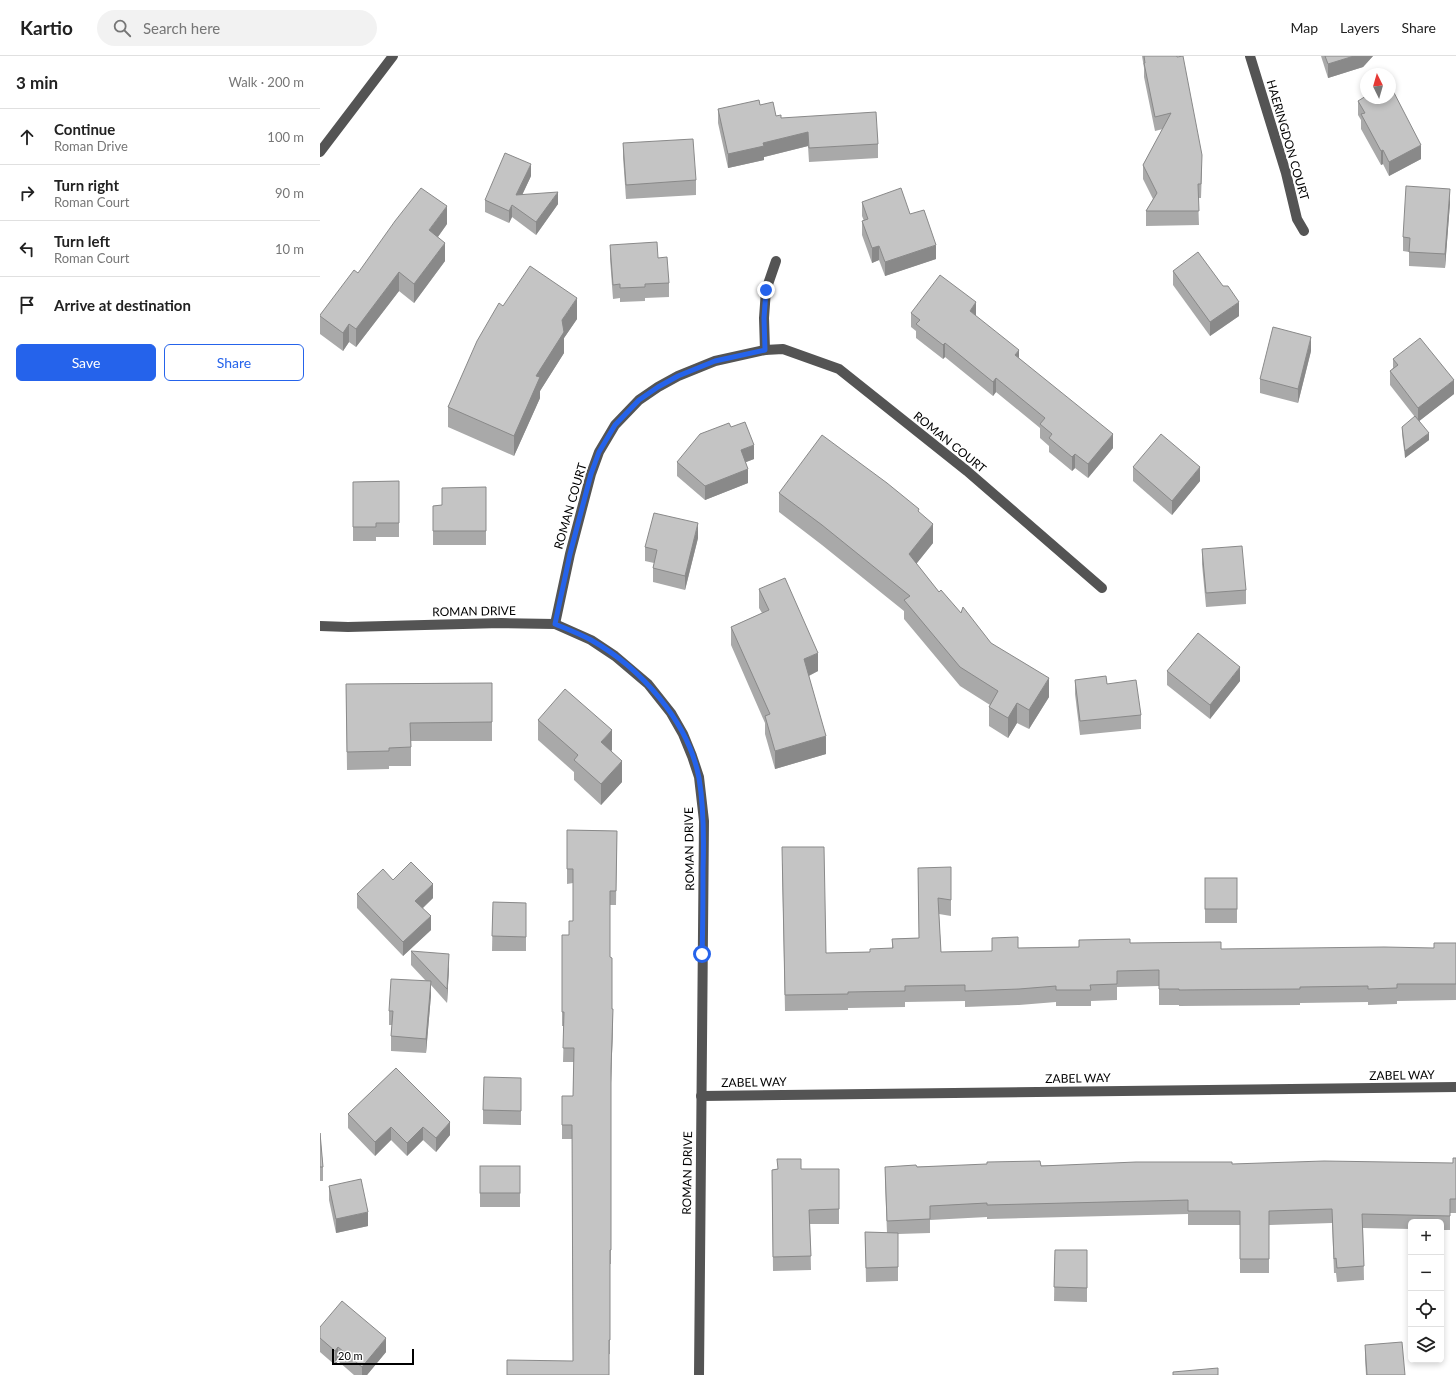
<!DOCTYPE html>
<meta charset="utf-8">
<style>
body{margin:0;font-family:Lato,sans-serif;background:#f2f2f2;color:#222}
.controls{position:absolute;right:12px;bottom:12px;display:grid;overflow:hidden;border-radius:6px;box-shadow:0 2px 6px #0003}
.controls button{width:36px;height:36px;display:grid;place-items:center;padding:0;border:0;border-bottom:1px solid #e0e0e0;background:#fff;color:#222;font:20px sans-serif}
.compass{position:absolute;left:1040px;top:12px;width:36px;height:36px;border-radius:50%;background:#fff;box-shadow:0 2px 6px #0003;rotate:355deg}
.scale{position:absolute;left:12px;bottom:10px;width:82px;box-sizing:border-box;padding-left:4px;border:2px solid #000;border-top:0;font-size:11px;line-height:14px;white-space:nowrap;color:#000;-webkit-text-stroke:3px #fff;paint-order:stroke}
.stop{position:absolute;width:12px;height:12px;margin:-9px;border:3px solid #2563eb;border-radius:50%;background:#fff}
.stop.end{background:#2563eb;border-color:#fff;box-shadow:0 1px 4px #0008}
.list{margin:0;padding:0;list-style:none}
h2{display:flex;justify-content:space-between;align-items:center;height:52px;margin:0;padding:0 16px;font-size:17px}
h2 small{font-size:13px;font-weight:400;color:#767676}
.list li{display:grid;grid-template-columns:26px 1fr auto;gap:12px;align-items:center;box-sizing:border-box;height:56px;padding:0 16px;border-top:1px solid #e0e0e0}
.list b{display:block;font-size:15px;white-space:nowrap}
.list p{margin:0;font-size:13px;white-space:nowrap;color:#767676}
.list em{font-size:13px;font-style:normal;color:#767676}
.actions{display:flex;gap:8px;padding:12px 16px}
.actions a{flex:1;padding:9px 0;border:1px solid #2563eb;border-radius:6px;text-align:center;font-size:14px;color:#2563eb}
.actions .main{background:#2563eb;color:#fff}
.icon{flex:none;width:22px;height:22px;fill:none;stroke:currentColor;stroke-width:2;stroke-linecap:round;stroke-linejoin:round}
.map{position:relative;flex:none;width:1136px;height:1319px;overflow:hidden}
header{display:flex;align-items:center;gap:24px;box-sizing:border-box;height:56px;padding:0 20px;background:#fff;border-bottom:1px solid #e0e0e0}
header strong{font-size:19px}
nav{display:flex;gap:22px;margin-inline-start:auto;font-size:14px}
.search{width:280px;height:36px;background:#f2f2f2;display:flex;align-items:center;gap:10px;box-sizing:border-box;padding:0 14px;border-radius:22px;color:#767676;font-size:15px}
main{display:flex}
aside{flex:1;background:#fff}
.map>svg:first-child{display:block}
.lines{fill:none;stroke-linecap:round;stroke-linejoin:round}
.minor{stroke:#545454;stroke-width:10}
.wall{fill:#a9a9a9}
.shaded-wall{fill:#898989}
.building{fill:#c4c4c4;stroke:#898989}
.route{stroke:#2563eb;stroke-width:5}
.labels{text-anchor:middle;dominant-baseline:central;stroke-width:4;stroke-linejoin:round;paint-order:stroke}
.street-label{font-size:12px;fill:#000;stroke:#fff}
</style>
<header>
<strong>Kartio</strong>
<div class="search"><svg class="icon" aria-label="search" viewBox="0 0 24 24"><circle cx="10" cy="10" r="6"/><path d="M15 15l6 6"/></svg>Search here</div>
<nav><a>Map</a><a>Layers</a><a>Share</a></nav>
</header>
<main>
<aside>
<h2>3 min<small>Walk · 200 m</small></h2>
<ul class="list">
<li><svg class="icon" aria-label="ahead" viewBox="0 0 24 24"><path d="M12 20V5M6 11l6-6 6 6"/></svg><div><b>Continue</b><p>Roman Drive</p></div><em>100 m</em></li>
<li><svg class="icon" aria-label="right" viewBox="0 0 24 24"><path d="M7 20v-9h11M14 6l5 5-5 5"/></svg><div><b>Turn right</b><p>Roman Court</p></div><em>90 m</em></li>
<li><svg class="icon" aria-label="left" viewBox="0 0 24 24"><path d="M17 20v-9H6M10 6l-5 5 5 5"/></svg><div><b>Turn left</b><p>Roman Court</p></div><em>10 m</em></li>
<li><svg class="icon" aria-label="arrive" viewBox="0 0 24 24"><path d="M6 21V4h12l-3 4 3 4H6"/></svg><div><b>Arrive at destination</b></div></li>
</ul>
<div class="actions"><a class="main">Save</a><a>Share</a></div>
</aside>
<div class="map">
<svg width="1136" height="1319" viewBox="0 0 1136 1319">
<rect width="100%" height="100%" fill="#fff"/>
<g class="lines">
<g class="minor">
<path d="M 930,0 L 966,117 L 977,163 L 984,175"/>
<path d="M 0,96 L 73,0"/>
<path d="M 445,294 L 444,262 L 446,234 L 456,205"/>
<path d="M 235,568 L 250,498 L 271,418 L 279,396 L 295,369 L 319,344 L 338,331 L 358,320 L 395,305 L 445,294 L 463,293 L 519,313 L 647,415 L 782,532"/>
<path d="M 0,570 L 28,571 L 181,567 L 235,568 L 271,584 L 295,600 L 328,628 L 351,657 L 363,678 L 372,700 L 379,721 L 384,765 L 379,1319"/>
<path d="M 381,1040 L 1136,1031"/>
</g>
</g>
<g class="wall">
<path d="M 822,0 L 857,0 L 882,113 L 881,142 L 878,142 L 879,169 L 826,170 L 826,155 L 833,143 L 823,123 L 823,109 L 843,73 L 835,75 L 824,21 L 824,12 Z"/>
<path d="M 1001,0 L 1053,0 L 1043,11 L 1008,22 Z"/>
<path d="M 1038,45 L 1101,103 L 1069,120 L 1063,108 L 1061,109 L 1041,73 L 1041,64 L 1038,59 Z"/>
<path d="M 440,49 L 456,60 L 461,62 L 558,88 L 558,102 L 489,106 L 488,90 L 444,101 L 444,104 L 408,112 L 398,67 L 398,53 Z"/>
<path d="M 303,87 L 376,124 L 376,139 L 306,143 L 303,101 Z"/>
<path d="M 211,120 L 202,139 L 238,148 L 216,179 L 192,161 L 189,167 L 165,156 L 165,144 Z"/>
<path d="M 542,146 L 590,158 L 616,203 L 565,220 L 559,204 L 552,207 L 542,179 L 542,165 L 544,165 L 542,160 Z"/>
<path d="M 1130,147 L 1125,212 L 1089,210 L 1089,196 L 1083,195 L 1083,181 Z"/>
<path d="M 127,168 L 118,181 L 125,205 L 94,247 L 79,235 L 36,291 L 29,286 L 23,295 L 0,278 L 0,259 L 38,217 Z"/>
<path d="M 290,189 L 338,202 L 349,227 L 349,241 L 325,242 L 325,245 L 300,246 L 300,242 L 293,243 L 290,203 Z"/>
<path d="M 853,215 L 919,260 L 890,280 L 853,229 Z"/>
<path d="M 183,250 L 257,263 L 244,282 L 244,297 L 220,335 L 220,342 L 194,400 L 128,371 L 128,351 Z"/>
<path d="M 591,257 L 656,260 L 699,302 L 793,392 L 768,422 L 755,412 L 752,415 L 729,396 L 729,390 L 720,382 L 720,372 L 676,336 L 673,340 L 625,301 L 623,303 L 596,282 L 596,275 L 591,271 Z"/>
<path d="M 991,295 L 978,347 L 940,337 L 940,323 Z"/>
<path d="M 1073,303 L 1134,338 L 1099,365 L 1109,384 L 1085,402 L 1082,378 L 1082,371 L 1095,361 L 1070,329 L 1070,315 L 1073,312 Z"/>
<path d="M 411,371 L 434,403 L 426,406 L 428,427 L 385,444 L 357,420 L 357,406 Z"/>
<path d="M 813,411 L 880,425 L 852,459 L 813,425 Z"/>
<path d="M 79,425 L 79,481 L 56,481 L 56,485 L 33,485 L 33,426 Z"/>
<path d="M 122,432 L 166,475 L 166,489 L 113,489 L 113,450 L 122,449 Z"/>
<path d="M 459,437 L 599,457 L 613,487 L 596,508 L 619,536 L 671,587 L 729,641 L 709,673 L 697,667 L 688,682 L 669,670 L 669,651 L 670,649 L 640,630 L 584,563 L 584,555 L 502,489 L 459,456 Z"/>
<path d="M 378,482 L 365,534 L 333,526 L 333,512 L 334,507 L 325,505 L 325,491 Z"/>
<path d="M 882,493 L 926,534 L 926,548 L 886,551 L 882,508 Z"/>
<path d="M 439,533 L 498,615 L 489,620 L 506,698 L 455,713 L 445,678 L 445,667 L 411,589 L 411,571 L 442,557 L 439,552 Z"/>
<path d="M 847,615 L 920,625 L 890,663 L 847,629 Z"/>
<path d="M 755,624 L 787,628 L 821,659 L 821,673 L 760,679 L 755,638 Z"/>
<path d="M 172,627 L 172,685 L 91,685 L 91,710 L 69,710 L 69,713 L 27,714 L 26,628 Z"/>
<path d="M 218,664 L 292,694 L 291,695 L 302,726 L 281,749 L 254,724 L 254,716 L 218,684 Z"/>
<path d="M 247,774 L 297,775 L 296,849 L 290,849 L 290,901 L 292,953 L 293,967 L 291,1027 L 291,1208 L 290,1208 L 290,1298 L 253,1305 L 252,1083 L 242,1083 L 242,1040 L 253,1040 L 254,1006 L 243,1006 L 244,970 L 242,970 L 242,879 L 249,879 L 253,865 L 253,827 L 247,828 Z"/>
<path d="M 462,807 L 506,897 L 550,896 L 572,892 L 572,883 L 599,882 L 598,812 L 631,844 L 631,860 L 619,858 L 621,896 L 672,895 L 698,892 L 759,891 L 810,887 L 901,893 L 1114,892 L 1136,887 L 1136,944 L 1077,945 L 1077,948 L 1048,949 L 1048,946 L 980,947 L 980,949 L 859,950 L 859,949 L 839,949 L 839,930 L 797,931 L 797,944 L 771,945 L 771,950 L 736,950 L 736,946 L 699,949 L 645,951 L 645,945 L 585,946 L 585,951 L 528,952 L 528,954 L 465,955 Z"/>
<rect x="885" y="822" width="32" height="45"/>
<path d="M 73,824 L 113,842 L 103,852 L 111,874 L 83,900 L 37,852 L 37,838 Z"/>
<path d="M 173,846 L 206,847 L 206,895 L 172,895 Z"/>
<path d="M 91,895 L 129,912 L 127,947 L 111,929 L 111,939 L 106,997 L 71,995 L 71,980 L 72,969 L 69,969 L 69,955 L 106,925 L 91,909 Z"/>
<path d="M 76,1012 L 130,1079 L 116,1096 L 103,1084 L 87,1100 L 71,1084 L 55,1100 L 28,1072 L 28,1058 Z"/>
<path d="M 201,1036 L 201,1069 L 163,1068 L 163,1054 Z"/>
<path d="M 0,1077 L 3,1111 L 3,1125 L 0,1125 Z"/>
<path d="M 1136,1102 L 1136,1157 L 1130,1157 L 1130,1174 L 1121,1174 L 1121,1166 L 1091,1166 L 1091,1173 L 1043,1172 L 1044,1224 L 1017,1226 L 1016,1217 L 1014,1217 L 1012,1167 L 949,1169 L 949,1217 L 920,1217 L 920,1169 L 868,1169 L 868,1158 L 667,1163 L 667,1161 L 610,1164 L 610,1177 L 578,1178 L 578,1225 L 546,1226 L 545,1176 L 567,1177 L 565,1125 L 565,1111 L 912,1108 L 1133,1107 Z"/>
<rect x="160" y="1110" width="40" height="41"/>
<path d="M 457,1113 L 519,1113 L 519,1168 L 490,1168 L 491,1214 L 453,1215 L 452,1114 Z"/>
<path d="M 9,1130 L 48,1170 L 16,1177 L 9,1144 Z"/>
<path d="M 735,1194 L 767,1194 L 767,1246 L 734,1245 Z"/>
<path d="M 0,1271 L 66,1296 L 47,1319 L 34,1319 L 18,1305 L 15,1309 L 0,1296 Z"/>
<path d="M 1045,1289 L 1085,1319 L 1046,1319 L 1045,1303 Z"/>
</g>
<g class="shaded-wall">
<path d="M 1034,0 L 1053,0 L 1043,11 L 1008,22 L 1008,8 Z"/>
<path d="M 488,76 L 488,90 L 444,101 L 444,104 L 408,112 L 408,98 L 443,87 Z"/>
<path d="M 1101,89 L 1101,103 L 1069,120 L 1069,106 Z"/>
<path d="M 1063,94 L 1063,108 L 1061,109 L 1061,95 Z"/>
<path d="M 211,108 L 211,120 L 196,152 L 196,139 Z"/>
<path d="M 1130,133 L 1130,147 L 1125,212 L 1125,198 Z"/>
<path d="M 238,136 L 238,148 L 216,179 L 216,166 Z"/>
<path d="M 192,149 L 192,161 L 189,167 L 189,155 Z"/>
<path d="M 127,150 L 127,168 L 109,193 L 109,174 Z"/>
<path d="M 125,187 L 125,205 L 94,247 L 94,228 Z"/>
<path d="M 616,189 L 616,203 L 565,220 L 565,206 Z"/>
<path d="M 559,190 L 559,204 L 552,207 L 552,192 Z"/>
<path d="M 79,216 L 79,235 L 36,291 L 36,273 Z"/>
<path d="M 257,242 L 257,263 L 244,282 L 244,297 L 220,335 L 220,342 L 194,400 L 194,380 L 216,320 L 242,264 Z"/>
<path d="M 656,246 L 656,260 L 650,255 Z"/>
<path d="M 919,246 L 919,260 L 890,280 L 890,266 Z"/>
<path d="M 29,268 L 29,286 L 23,295 L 23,277 Z"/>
<path d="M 991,281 L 991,295 L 978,347 L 978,333 Z"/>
<path d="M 625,287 L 625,301 L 623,303 L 623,289 Z"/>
<path d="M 699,294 L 699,308 L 695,299 Z"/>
<path d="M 676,322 L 676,336 L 673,340 L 673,326 Z"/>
<path d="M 1134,324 L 1134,338 L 1098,366 L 1098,352 Z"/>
<path d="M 1109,377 L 1109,384 L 1085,402 L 1085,395 Z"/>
<path d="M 793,378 L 793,392 L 768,422 L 768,408 Z"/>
<path d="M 434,389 L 434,403 L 421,408 L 421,394 Z"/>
<path d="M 755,398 L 755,412 L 752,415 L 752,401 Z"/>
<path d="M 880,411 L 880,425 L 852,459 L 852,445 Z"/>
<path d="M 428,413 L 428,427 L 385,444 L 385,430 Z"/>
<path d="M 378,467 L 378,482 L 365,534 L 365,520 Z"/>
<path d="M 613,468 L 613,487 L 589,517 L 589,498 Z"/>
<path d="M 498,597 L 498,615 L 484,622 L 484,603 Z"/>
<path d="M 920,611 L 920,625 L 890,663 L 890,649 Z"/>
<path d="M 729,622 L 729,641 L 709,673 L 709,654 Z"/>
<path d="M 697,647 L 697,667 L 688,682 L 688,662 Z"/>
<path d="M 292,674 L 292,694 L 281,707 L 281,686 Z"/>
<path d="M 506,680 L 506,698 L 455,713 L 455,695 Z"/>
<path d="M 302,705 L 302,726 L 281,749 L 281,728 Z"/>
<path d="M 113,828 L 113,842 L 95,859 L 95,845 Z"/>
<path d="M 111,860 L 111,874 L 83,900 L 83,886 Z"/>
<path d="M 129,898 L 129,912 L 127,947 L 127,933 Z"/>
<path d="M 111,925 L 111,939 L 106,997 L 106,983 Z"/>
<path d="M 293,953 L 293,967 L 291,1027 L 291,1013 Z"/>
<path d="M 130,1066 L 130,1079 L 116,1096 L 116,1082 Z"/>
<path d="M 71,1071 L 71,1084 L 55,1100 L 55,1086 Z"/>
<path d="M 103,1071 L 103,1084 L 87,1100 L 87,1087 Z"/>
<path d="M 48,1156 L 48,1170 L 16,1177 L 16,1163 Z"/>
<path d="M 66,1282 L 66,1296 L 47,1319 L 42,1319 L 42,1311 Z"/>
<path d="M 18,1291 L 18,1305 L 15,1309 L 15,1295 Z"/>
</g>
<g class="building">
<path d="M 824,0 L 857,0 L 857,1 L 863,0 L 882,99 L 881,128 L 878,128 L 879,155 L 826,155 L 837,137 L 823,109 L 851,57 L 835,61 L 824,7 L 825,7 Z"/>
<path d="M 1005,0 L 1034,0 L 1008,8 Z"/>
<path d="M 1070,29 L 1101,89 L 1069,106 L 1063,94 L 1061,95 L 1041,58 L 1045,57 L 1038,45 L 1046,40 L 1046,42 L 1070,42 Z"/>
<path d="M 439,44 L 440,49 L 453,46 L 456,60 L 461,59 L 461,62 L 556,56 L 558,88 L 489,92 L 488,76 L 443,87 L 444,90 L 408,98 L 398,53 Z"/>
<path d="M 373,83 L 376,124 L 306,129 L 303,87 Z"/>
<path d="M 185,97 L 211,108 L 196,139 L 238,136 L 216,166 L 192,149 L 189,155 L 165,144 Z"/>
<path d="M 1086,130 L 1130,133 L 1125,198 L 1089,196 L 1090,182 L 1083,181 Z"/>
<path d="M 101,132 L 127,150 L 109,174 L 125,187 L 94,228 L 79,216 L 36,273 L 29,268 L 23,277 L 0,260 L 0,259 L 34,214 L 38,217 L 75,165 Z"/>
<path d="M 581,132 L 590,158 L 604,154 L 616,189 L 565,206 L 559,190 L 552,192 L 542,165 L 548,163 L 542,146 Z"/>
<path d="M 337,186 L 338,202 L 347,201 L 349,227 L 325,228 L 325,231 L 300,232 L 300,228 L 293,229 L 290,189 Z"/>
<path d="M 878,196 L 903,230 L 908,230 L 919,246 L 890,266 L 853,215 Z"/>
<path d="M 210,210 L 257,242 L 242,264 L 244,276 L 216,320 L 220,321 L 194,380 L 128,351 L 157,285 L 179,247 L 183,250 Z"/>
<path d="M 620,219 L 656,246 L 650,255 L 699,294 L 695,299 L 793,378 L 768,408 L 755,398 L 752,401 L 729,382 L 732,378 L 720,368 L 725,362 L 676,322 L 673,326 L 625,287 L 623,289 L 596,268 L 600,264 L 591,257 Z"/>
<path d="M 953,271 L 991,281 L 978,333 L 940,323 Z"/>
<path d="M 1100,282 L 1134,324 L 1098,352 L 1070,315 L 1078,309 L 1073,303 Z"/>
<path d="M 1095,360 L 1109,377 L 1085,395 L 1082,371 Z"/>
<path d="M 425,366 L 434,389 L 421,394 L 428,413 L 385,430 L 357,406 L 380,378 L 409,367 L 411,371 Z"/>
<path d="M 841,378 L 880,411 L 852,445 L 813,411 Z"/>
<path d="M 502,379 L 567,427 L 599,453 L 598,455 L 613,468 L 589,498 L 619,536 L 621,534 L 641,557 L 643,551 L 671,587 L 729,622 L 709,654 L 697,647 L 688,662 L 669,651 L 678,635 L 640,611 L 584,544 L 590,540 L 502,469 L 459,437 Z"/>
<path d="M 79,425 L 79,467 L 56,467 L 56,471 L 33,471 L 33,426 Z"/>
<path d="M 166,431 L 166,475 L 113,475 L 113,450 L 122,449 L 122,432 Z"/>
<path d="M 334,457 L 378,467 L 365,520 L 333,512 L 337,494 L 325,491 Z"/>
<path d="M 922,490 L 926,534 L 886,537 L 882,493 Z"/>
<path d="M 465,522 L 498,597 L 484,603 L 506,680 L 455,695 L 445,660 L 450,658 L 411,571 L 449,554 L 439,533 Z"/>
<path d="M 878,577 L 920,611 L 890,649 L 847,615 Z"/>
<path d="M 786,620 L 787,628 L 816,624 L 821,659 L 760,665 L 755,624 Z"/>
<path d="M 172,627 L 172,666 L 90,667 L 91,691 L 69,692 L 69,695 L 27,696 L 26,628 Z"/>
<path d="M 245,633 L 292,674 L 281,686 L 302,705 L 281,728 L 254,704 L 258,699 L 218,664 Z"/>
<path d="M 247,774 L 297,775 L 296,835 L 290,835 L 290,901 L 292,902 L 292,953 L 293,953 L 291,1013 L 291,1194 L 290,1194 L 290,1284 L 289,1284 L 289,1319 L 187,1319 L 187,1304 L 253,1305 L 252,1069 L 242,1069 L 242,1040 L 253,1040 L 254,992 L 243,992 L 244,956 L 242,956 L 242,879 L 249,879 L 249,865 L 253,865 L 253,813 L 247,813 Z"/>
<path d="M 462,791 L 504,791 L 506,897 L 550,896 L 550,893 L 573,892 L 572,883 L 599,882 L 598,812 L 631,811 L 631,844 L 618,842 L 621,896 L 672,895 L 672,882 L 698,881 L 698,892 L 759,891 L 759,884 L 810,883 L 810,887 L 901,886 L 901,893 L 1064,891 L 1114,892 L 1114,887 L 1136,887 L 1136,928 L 1077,928 L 1077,932 L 1048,933 L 1048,930 L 980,931 L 980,933 L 859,934 L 859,933 L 839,933 L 839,914 L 797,915 L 797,928 L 770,929 L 771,934 L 736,934 L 736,930 L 699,933 L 645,935 L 645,929 L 585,930 L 585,935 L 528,936 L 528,938 L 465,939 Z"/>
<path d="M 91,806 L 113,828 L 95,845 L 111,860 L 83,886 L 37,838 L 63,813 L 73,824 Z"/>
<rect x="885" y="822" width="32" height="31"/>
<path d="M 173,846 L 206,847 L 206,881 L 172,880 Z"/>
<path d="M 91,895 L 129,898 L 127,933 Z"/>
<path d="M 71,923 L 111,925 L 106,983 L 71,980 L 73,955 L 69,955 Z"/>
<path d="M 76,1012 L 130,1066 L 116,1082 L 103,1071 L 87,1087 L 71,1071 L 55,1086 L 28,1058 Z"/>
<path d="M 164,1021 L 201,1022 L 201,1055 L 163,1054 Z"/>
<path d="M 0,1077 L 3,1111 L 0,1111 Z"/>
<path d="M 1133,1102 L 1136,1102 L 1136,1143 L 1130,1143 L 1130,1160 L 1042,1158 L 1044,1210 L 1017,1212 L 1016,1202 L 1014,1203 L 1012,1153 L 949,1155 L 949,1203 L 920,1203 L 920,1155 L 868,1155 L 868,1144 L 667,1149 L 667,1147 L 610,1150 L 610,1163 L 567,1165 L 565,1111 L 596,1109 L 597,1111 L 667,1108 L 667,1106 L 720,1105 L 721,1110 L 816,1106 L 912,1106 L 912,1108 L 1004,1105 L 1133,1107 Z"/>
<path d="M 457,1103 L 481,1103 L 481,1113 L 519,1113 L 519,1153 L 489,1154 L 491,1200 L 453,1201 L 452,1114 L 458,1113 Z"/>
<rect x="160" y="1110" width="40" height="27"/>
<path d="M 41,1123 L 48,1156 L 16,1163 L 9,1130 Z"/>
<path d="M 545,1176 L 578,1177 L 578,1211 L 546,1212 Z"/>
<path d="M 735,1194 L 767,1194 L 767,1232 L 734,1231 Z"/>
<path d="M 22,1245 L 66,1282 L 42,1311 L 18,1291 L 15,1295 L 0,1282 L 0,1271 Z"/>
<path d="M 1082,1286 L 1085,1319 L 1047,1319 L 1045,1289 Z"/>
<path d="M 898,1312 L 898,1319 L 853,1319 L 853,1316 Z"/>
</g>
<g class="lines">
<path class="route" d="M 382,898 C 383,870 383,841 383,813 C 384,782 384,752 379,722 C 368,665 321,612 271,584 C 260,578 247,573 235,568 L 250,498 L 271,418 L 279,396 L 295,369 L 319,344 L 338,331 L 358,320 L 395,305 L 445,294 L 444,262 L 446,234"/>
</g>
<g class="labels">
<g class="street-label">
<text transform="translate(968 84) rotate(74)">HAERINGDON COURT</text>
<text transform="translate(630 386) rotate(39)">ROMAN COURT</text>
<text transform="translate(250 450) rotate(-74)">ROMAN COURT</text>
<text transform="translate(154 555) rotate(-1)">ROMAN DRIVE</text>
<text transform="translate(369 793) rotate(-91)">ROMAN DRIVE</text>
<text transform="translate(1082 1019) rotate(-1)">ZABEL WAY</text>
<text transform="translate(758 1022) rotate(-1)">ZABEL WAY</text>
<text transform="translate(434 1026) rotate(-1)">ZABEL WAY</text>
<text transform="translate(367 1117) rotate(-89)">ROMAN DRIVE</text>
</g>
</g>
</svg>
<div class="controls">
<button>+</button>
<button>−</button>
<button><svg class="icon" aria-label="locate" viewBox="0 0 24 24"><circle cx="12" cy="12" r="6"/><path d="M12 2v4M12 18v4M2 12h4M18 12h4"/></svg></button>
<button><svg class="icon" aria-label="layers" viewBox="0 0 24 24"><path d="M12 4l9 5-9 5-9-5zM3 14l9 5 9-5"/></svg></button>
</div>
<svg class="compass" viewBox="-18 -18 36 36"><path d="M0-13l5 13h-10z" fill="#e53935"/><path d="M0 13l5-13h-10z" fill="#767676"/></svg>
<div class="scale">20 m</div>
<div class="stop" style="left:382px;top:898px"></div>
<div class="stop end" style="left:446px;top:234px"></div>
</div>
</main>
